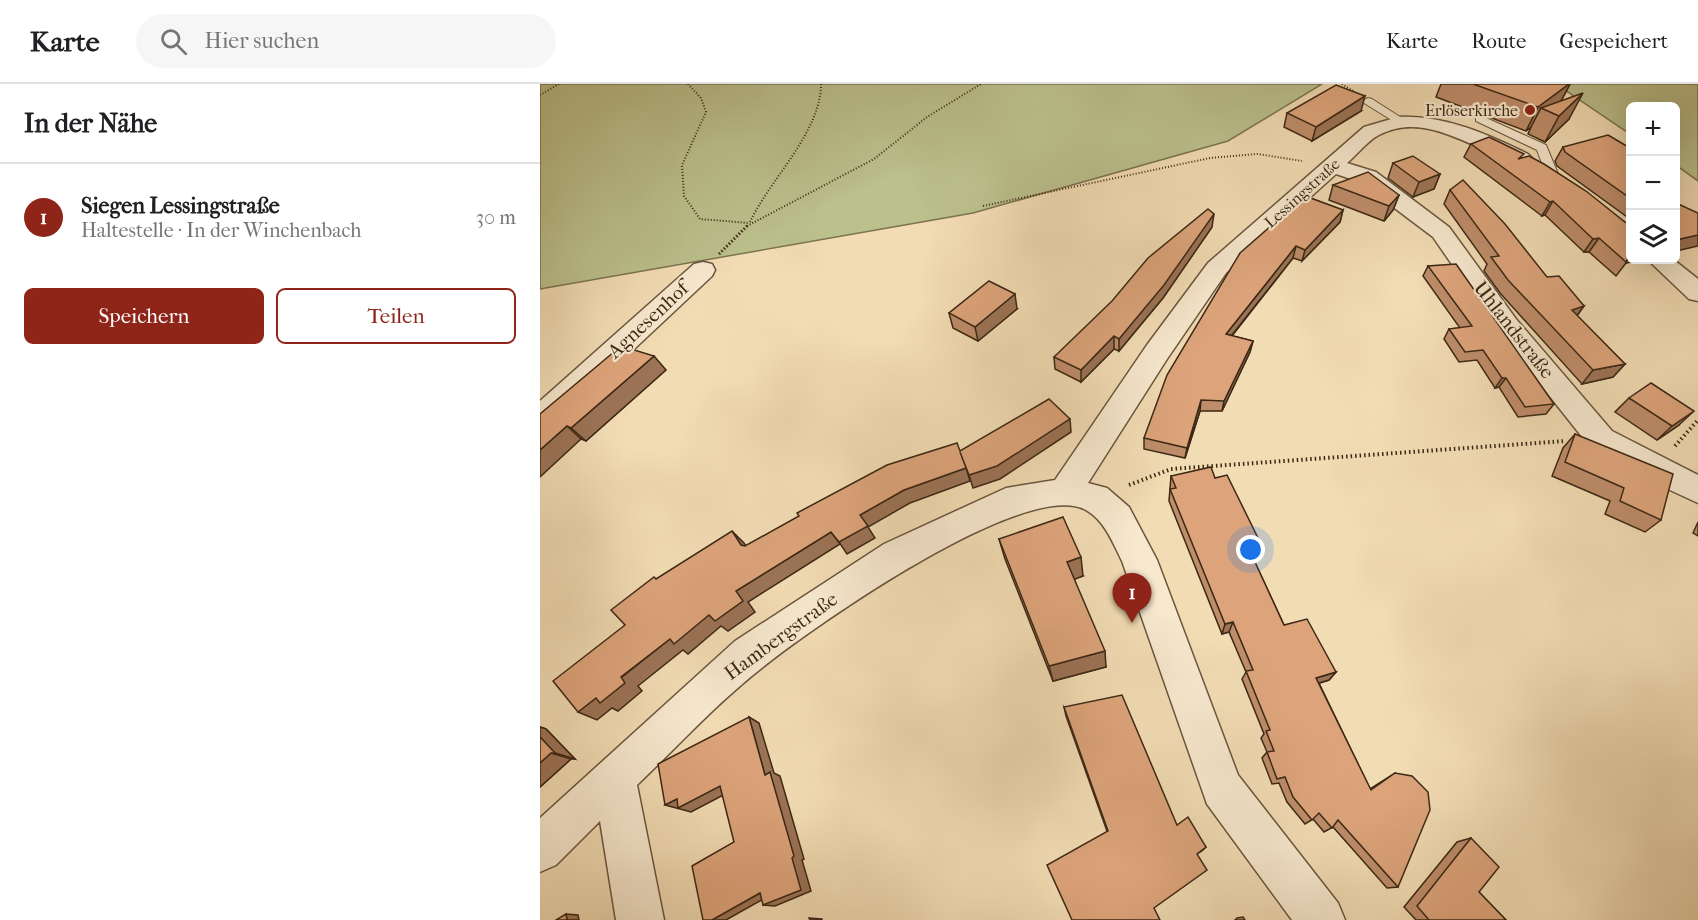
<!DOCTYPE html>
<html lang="de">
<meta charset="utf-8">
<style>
body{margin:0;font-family:"IM FELL French Canon",serif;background:#f6f6f6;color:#202124}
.controls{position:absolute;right:18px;top:18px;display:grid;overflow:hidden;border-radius:9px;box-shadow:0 6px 24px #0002}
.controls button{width:54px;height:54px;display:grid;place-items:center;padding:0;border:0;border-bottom:2px solid #e0e0e0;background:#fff;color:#202124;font:30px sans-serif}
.you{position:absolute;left:711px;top:466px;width:21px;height:21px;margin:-15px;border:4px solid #fff;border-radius:50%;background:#1a73e8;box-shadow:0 0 0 9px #1a73e833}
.badge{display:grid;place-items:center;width:39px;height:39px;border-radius:50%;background:#8f2418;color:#fff;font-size:20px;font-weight:700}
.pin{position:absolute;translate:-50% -50px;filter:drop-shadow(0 2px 3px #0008)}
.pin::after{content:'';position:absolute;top:32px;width:21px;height:18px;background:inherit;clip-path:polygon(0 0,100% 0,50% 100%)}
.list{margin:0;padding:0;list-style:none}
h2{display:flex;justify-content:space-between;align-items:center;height:78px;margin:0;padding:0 24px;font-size:26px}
h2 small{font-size:20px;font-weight:400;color:#757577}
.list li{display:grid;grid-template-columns:39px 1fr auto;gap:18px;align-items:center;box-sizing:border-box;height:108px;padding:0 24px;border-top:2px solid #e0e0e0}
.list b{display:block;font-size:22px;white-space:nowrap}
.list p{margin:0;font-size:20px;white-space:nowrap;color:#757577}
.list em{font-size:20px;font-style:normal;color:#757577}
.actions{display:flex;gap:12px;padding:18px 24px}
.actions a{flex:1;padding:14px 0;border:2px solid #8f2418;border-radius:9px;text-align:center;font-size:21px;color:#8f2418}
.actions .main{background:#8f2418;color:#fff}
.icon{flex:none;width:33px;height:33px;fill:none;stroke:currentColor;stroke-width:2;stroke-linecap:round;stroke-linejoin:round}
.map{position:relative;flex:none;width:1158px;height:836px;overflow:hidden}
header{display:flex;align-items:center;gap:36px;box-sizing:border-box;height:84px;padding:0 30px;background:#fff;border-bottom:2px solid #e0e0e0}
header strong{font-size:28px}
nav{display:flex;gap:33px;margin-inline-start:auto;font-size:21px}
.search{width:420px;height:54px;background:#f6f6f6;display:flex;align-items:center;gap:15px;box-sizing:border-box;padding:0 21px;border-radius:33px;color:#757577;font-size:22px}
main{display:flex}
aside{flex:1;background:#fff}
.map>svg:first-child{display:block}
.green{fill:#bbc08c;stroke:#7c7450;stroke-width:1.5}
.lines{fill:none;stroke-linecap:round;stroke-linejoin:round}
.service-casing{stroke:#6a553d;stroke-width:2}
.minor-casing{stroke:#6a553d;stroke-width:3}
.path-far2{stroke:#3c2815;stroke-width:2;stroke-dasharray:1 2;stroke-linecap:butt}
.path-far1{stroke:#3c2815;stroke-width:3;stroke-dasharray:1.5 2;stroke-linecap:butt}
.path{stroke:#3c2815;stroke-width:4;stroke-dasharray:1.5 3;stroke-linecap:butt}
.service{fill:#f7e8ce;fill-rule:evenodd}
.minor{fill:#f7e8ce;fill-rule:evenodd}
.wall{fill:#be8d6a;stroke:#3c2815;stroke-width:1.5}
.shaded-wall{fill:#9b7356;stroke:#3c2815;stroke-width:1.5}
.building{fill:#dda47b;stroke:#3c2815;stroke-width:1.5}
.poi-dot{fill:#8f2418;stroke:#f7e8ce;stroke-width:2}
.labels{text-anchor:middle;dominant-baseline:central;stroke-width:4.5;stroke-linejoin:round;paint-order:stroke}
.far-poi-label{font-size:16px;fill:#3c2815;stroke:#f7e8ce;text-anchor:end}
.far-street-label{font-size:16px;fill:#3c2815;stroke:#f7e8ce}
.street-label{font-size:20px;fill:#3c2815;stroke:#f7e8ce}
</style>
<header>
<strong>Karte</strong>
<div class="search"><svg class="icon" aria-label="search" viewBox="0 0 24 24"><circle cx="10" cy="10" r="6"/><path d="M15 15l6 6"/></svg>Hier suchen</div>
<nav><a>Karte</a><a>Route</a><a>Gespeichert</a></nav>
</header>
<main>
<aside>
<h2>In der Nähe<small></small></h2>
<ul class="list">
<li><span class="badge">1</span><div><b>Siegen Lessingstraße</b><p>Haltestelle · In der Winchenbach</p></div><em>30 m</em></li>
</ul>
<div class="actions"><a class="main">Speichern</a><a>Teilen</a></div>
</aside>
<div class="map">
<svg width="1158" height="836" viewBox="0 0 1158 836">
<rect width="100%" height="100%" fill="#f2dcb4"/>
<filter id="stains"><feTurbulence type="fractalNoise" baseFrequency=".00333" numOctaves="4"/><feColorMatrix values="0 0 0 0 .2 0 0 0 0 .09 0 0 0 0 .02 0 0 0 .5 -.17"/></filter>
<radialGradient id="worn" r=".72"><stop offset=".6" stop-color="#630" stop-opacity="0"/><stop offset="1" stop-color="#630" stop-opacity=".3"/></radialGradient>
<g class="green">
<path d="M 0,0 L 782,0 L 688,57 L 433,129 L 0,205 Z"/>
<path d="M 1016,0 L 1158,0 L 1158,97 L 1136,81 L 1136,22 L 1090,22 L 1090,50 Z"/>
</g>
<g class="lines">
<defs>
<g id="service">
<path d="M 828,14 L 832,15 L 868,38 L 858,40 L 824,19 L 822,17 Z"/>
<path d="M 936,33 L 944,33 L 1006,61 L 1018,90 L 1017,93 L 1007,93 L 997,66 L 936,37 Z"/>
</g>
<g id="minor">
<path d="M 858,33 C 905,31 947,50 988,70 L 992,74 L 988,78 L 981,80 C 937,69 887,25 839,51 C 827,57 817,71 807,79 L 836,88 L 909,143 L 976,235 L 1072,347 L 1158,391 L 1158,419 L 1104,394 L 1050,363 L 958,247 L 893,153 L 820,98 L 796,90 L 686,189 L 627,275 L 548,399 L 567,404 L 589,423 L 617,476 L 698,691 L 798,819 L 805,836 L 752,836 L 667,720 L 582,477 C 573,459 565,437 546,426 C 486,393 273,543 223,583 C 178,618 138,662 97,701 L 124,836 L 76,836 L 60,737 L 16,781 L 0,788 L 0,734 L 195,557 L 344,460 L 466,404 L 515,396 L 607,261 L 668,179 L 824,43 Z"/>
<path d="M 1108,176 L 1134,176 L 1158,195 L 1158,217 L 1149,215 Z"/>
<path d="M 163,178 L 172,180 L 175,186 L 172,192 L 11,343 L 0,346 L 0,317 L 154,180 Z"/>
</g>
</defs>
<use href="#service" class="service-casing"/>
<use href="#minor" class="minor-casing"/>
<g class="path-far2">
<path d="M 148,0 L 161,14 L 166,28 L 142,81 L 144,112 L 160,135 L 209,139"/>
<path d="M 802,0 L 813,7"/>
<path d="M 0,11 L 19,0"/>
<path d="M 443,122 L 670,74 L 718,70 L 762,77"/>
<path d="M 210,138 C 230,95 281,48 281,0"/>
<path d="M 207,142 L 334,75 L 387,33 L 441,0"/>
</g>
<path class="path-far1" d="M 179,170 L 208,141"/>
<g class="path">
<path d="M 1135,362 L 1158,336"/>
<path d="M 589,401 L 631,385 L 1025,357"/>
</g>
<use href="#service" class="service"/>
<use href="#minor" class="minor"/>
</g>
<g class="wall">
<path d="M 901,0 L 1030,0 L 1021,17 L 1029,35 L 1005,58 L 988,50 L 991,43 L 986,47 L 896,13 Z"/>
<path d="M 821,27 L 772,57 L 744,43 L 747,29 Z"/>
<path d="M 931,60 L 982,74 L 1090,176 L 1099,176 L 1086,179 L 1076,192 L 1049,168 L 1044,168 L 1005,131 L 1002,132 L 924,73 Z"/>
<path d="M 1023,63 L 1090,64 L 1090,135 L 1017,82 L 1015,77 Z"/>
<path d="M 853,79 L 900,90 L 894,105 L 873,113 L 848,94 Z"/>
<path d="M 793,101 L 859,111 L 853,126 L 844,137 L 789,116 Z"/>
<path d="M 910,106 L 1007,193 L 1044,222 L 1037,232 L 1085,280 L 1073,293 L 1042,300 L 960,209 L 944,187 L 947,180 L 904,120 Z"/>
<path d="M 765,112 L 803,126 L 800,138 L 762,177 L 753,174 L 692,252 L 713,257 L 710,268 L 682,327 L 660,327 L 645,374 L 604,365 L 604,354 Z"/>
<path d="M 672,143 L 623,214 L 579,267 L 574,265 L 541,298 L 515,285 L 514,273 Z"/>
<path d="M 888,182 L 1014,320 L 1006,330 L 978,333 L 959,303 L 955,304 L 937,276 L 919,278 L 904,255 L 909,245 L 920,244 L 883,192 Z"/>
<path d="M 477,225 L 438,257 L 413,244 L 409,229 Z"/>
<path d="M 126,286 L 46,357 L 41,355 L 0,330 Z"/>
<path d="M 1089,314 L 1139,341 L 1117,356 L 1075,328 Z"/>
<path d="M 1035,350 L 1121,436 L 1105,448 L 1065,430 L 1070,417 L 1012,392 L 1023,364 Z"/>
<path d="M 631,392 L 675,394 L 717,471 L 712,472 L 744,541 L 796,588 L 789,596 L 779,599 L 830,705 L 855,689 L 858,803 L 847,804 L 793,743 L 784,748 L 773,735 L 765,740 L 747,718 L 739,699 L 732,700 L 722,674 L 727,668 L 721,654 L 724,650 L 702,595 L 706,588 L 689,548 L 682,550 L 629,417 Z"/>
<path d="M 1158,438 L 1158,452 L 1153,449 Z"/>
<path d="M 459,455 L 543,492 L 534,495 L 566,583 L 513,597 L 465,475 Z"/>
<path d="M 524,623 L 637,741 L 666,763 L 662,767 L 657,770 L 567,747 L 526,632 Z"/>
<path d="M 0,643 L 6,645 L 35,675 L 31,675 L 0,703 Z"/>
<path d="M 931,754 L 939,808 L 966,836 L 876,836 L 864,823 L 917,758 Z"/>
<path d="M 703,833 L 705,836 L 695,836 L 697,834 Z"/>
</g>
<g class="shaded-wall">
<path d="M 1029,0 L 1030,0 L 1019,21 L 1001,24 L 991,43 L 986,47 L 998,23 Z"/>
<path d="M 1043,9 L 1029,35 L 1005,58 L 1019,32 Z"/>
<path d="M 825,12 L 821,27 L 772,57 L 776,43 Z"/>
<path d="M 900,90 L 894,105 L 873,113 L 879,98 Z"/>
<path d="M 859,111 L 853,126 L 844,137 L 849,122 Z"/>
<path d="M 1013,117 L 1005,131 L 1002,132 L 1010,118 Z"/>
<path d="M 803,126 L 800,138 L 762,177 L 765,166 Z"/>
<path d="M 674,130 L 672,143 L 623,214 L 579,267 L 579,255 Z"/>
<path d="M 1158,151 L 1158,162 L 1136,167 L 1136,156 Z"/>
<path d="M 1059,154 L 1049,168 L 1044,168 L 1053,155 Z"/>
<path d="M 756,162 L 753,174 L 684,261 L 686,250 Z"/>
<path d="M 1090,168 L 1090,176 L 1099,176 L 1086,179 Z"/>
<path d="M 475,210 L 477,225 L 438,257 L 435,243 Z"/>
<path d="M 1044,222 L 1034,235 L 1032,226 Z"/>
<path d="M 574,252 L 574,265 L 541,298 L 541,286 Z"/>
<path d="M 713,257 L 710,268 L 682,327 L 684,317 Z"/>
<path d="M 114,272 L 126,286 L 46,357 L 31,344 Z"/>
<path d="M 1085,280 L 1073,293 L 1042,300 L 1053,286 Z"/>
<path d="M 962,294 L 966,294 L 959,303 L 955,304 Z"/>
<path d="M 661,316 L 660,327 L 645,374 L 647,364 Z"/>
<path d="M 1154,327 L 1139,341 L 1117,356 L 1132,342 Z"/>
<path d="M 530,335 L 531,348 L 460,395 L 433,404 L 429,391 Z"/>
<path d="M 27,342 L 41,355 L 0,393 L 0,366 Z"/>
<path d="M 426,384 L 430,397 L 370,419 L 328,443 L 335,454 L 307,470 L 299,458 L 320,431 L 364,406 Z"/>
<path d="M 192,447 L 204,459 L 213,473 L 201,461 Z"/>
<path d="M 291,448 L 300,460 L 208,518 L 215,528 L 188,547 L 181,542 L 148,570 L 143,566 L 98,602 L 102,607 L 78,627 L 72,624 L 57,636 L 38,628 L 130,555 L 196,507 Z"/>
<path d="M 721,460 L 717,471 L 705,474 L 708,463 Z"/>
<path d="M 541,473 L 543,492 L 530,497 L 527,478 Z"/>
<path d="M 693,538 L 689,548 L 682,550 L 685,540 Z"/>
<path d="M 565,567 L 566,583 L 513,597 L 509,582 Z"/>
<path d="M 796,588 L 789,596 L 770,602 L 776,594 Z"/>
<path d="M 209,633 L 219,639 L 234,689 L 240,692 L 264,775 L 262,776 L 271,807 L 235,822 L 223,821 L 252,774 L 225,691 Z"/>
<path d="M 0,643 L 6,645 L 35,675 L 15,669 L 0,653 Z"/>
<path d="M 11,669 L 31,675 L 0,703 L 0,679 Z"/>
<path d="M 180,702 L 191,707 L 151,728 L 125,721 L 137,715 Z"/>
<path d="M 220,809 L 232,810 L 186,836 L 172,836 Z"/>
<path d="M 26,830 L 38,831 L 39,836 L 27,836 Z"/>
<path d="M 269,834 L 282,835 L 282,836 L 270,836 Z"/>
</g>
<g class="building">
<path d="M 933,0 L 1029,0 L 998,23 Z"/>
<path d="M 796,1 L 825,12 L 776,43 L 747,29 Z"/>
<path d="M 1043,9 L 1019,32 L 1001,24 Z"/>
<path d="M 1068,51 L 1090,64 L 1090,114 L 1025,68 L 1023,63 Z"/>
<path d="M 949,53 L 984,70 L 978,75 L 989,72 L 1004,80 L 1046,107 L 1085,138 L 1090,140 L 1090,169 L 1086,178 L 1059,154 L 1053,155 L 1013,117 L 1010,118 L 931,60 Z"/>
<path d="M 873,72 L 900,90 L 879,98 L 853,79 Z"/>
<path d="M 828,88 L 859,111 L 849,122 L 793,101 Z"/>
<path d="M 923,96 L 965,140 L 1007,193 L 1019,192 L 1044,222 L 1032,226 L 1085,280 L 1053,286 L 968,196 L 951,173 L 959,172 L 910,106 Z"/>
<path d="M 765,112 L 803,126 L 765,166 L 756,162 L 686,250 L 713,257 L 684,317 L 661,316 L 647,364 L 604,354 L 627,291 L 700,169 Z"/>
<path d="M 1136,119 L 1158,129 L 1158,151 L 1136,156 Z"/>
<path d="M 668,125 L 674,130 L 624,201 L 579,255 L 574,252 L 541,286 L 514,273 L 572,217 L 608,174 Z"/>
<path d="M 916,180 L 1014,320 L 985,323 L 966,294 L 962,294 L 943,266 L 925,268 L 909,245 L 932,242 L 888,182 Z"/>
<path d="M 449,197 L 475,210 L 435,243 L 409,229 Z"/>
<path d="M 81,262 L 114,272 L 31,344 L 27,342 L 0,366 L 0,330 Z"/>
<path d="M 1111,299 L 1154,327 L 1132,342 L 1089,314 Z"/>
<path d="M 509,315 L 530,335 L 457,382 L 429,391 L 420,368 L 426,384 L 364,406 L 320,431 L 328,442 L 299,458 L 291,448 L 196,507 L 203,517 L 175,537 L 169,531 L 134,560 L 130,555 L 81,593 L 85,599 L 60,619 L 56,614 L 38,628 L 13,597 L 85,541 L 71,526 L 114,493 L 116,495 L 192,447 L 201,461 L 205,462 L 259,432 L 257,429 L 347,381 L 417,359 L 420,367 Z"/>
<path d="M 1035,350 L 1133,390 L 1121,436 L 1080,417 L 1084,404 L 1025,378 Z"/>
<path d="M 671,383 L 675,394 L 687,391 L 721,460 L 708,463 L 744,541 L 767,535 L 796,588 L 776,594 L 831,706 L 855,689 L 872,692 L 888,708 L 890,726 L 858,803 L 798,736 L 792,744 L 779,729 L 772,736 L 753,713 L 745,693 L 737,695 L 727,668 L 734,667 L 726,647 L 730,646 L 706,587 L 713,586 L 693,538 L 685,540 L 630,405 L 636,404 L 631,392 Z"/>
<path d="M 523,433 L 541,473 L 527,478 L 565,567 L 509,582 L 459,455 Z"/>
<path d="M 582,611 L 637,741 L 648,733 L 666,763 L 657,770 L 667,786 L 614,824 L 620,836 L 532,836 L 507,781 L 568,747 L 524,623 Z"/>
<path d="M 209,633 L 225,691 L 230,688 L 254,772 L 252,774 L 261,806 L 223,821 L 220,809 L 172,836 L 163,836 L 152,782 L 194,758 L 180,702 L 138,724 L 137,715 L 125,721 L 118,680 Z"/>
<path d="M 0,653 L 15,669 L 11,669 L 0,679 Z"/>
<path d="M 931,754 L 959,783 L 939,808 L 966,836 L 889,836 L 877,822 Z"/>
<path d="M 26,830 L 27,836 L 16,836 Z"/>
</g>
<circle class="poi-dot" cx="990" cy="26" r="6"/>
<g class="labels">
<g class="far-poi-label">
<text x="978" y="26">Erlöserkirche</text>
</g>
<g class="far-street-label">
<text transform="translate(762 109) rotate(-42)">Lessingstraße</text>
</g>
<g class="street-label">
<text transform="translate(108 236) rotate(-43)">Agnesenhof</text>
<text transform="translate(974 246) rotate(52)">Uhlandstraße</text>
<text transform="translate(241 552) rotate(-36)">Hambergstraße</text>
</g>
</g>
<rect width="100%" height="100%" filter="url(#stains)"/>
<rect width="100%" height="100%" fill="url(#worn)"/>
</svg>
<div class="controls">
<button>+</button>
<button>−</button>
<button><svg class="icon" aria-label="layers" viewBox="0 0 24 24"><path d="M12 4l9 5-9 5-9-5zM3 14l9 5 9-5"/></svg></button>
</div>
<div class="you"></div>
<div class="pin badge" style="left:592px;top:539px">1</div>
</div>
</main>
